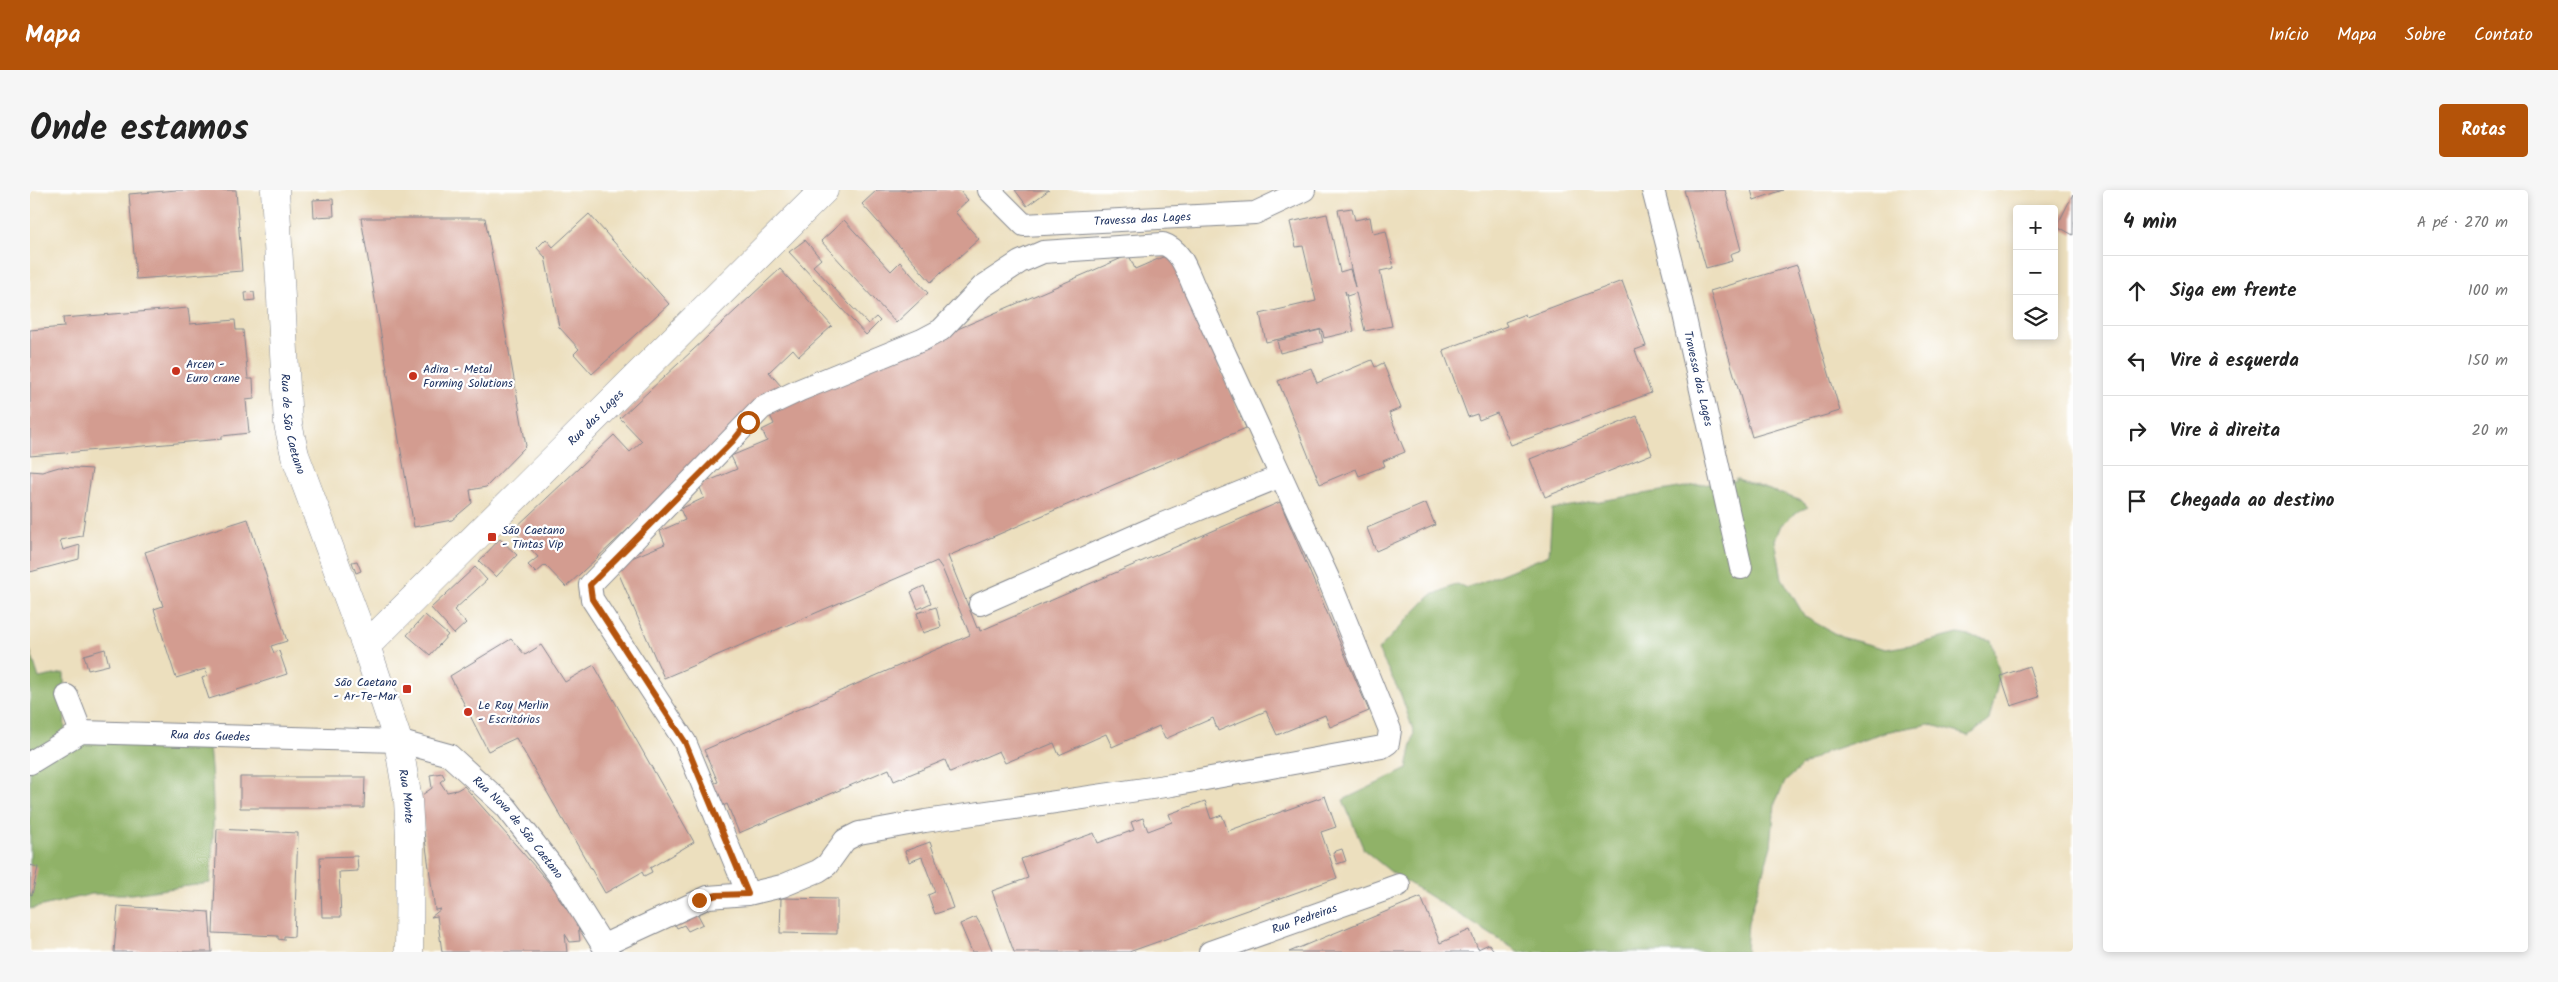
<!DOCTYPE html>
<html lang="pt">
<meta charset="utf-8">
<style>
body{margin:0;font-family:Kalam,sans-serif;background:#f6f6f6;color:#222}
.controls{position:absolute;right:15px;top:15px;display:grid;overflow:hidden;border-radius:5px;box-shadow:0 2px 8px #0003}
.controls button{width:45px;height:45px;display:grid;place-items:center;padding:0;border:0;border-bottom:1px solid #e0e0e0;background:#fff;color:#222;font:25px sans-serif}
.stop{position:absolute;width:15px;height:15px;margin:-11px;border:4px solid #b45309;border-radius:50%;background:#fff}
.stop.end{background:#b45309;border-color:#fff;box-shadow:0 1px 5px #0008}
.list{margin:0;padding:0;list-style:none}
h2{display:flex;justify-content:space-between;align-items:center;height:65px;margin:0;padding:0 20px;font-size:21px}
h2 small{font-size:16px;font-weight:400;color:#767676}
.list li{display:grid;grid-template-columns:32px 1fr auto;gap:15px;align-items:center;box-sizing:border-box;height:70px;padding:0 20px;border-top:1px solid #e0e0e0}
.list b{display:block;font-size:19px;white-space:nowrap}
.list em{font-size:16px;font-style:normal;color:#767676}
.icon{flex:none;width:28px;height:28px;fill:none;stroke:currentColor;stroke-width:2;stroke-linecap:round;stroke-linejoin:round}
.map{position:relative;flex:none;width:2043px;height:762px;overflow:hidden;border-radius:5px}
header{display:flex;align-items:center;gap:30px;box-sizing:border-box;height:70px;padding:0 25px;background:#b45309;color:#fff}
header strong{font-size:24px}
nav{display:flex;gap:28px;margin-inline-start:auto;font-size:18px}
.intro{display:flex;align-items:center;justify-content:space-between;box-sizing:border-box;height:120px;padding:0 30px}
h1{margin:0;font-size:35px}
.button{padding:12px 22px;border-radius:5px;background:#b45309;color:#fff;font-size:18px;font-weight:700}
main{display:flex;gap:30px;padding:0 30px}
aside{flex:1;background:#fff;border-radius:5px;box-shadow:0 2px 8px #0003}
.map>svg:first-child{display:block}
.forest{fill:#90b267;stroke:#567062}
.building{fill:#d39c90}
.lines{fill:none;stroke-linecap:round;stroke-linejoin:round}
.minor-casing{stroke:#84878e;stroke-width:24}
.major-casing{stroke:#84878e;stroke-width:29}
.minor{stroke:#fff;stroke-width:22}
.major{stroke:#fff;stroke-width:28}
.route{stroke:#b45309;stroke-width:6}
.poi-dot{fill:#c8321e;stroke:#fff;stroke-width:2}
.labels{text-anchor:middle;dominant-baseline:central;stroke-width:4.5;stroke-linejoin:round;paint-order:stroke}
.street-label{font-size:12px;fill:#1b2f5e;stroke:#fff}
.poi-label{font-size:12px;fill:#1b2f5e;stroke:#fff;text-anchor:start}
</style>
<header>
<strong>Mapa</strong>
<nav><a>Início</a><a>Mapa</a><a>Sobre</a><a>Contato</a></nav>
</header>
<div class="intro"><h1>Onde estamos</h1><a class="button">Rotas</a></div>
<main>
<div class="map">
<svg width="2043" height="762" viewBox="0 0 2043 762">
<rect width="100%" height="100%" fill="#fff"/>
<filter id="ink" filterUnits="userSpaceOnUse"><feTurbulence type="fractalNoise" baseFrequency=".02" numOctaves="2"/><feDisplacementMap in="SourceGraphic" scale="10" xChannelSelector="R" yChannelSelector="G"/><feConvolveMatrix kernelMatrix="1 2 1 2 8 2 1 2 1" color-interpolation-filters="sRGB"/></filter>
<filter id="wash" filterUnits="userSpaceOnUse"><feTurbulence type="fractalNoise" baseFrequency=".0096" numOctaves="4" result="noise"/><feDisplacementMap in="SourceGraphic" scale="20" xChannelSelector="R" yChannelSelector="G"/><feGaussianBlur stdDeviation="1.12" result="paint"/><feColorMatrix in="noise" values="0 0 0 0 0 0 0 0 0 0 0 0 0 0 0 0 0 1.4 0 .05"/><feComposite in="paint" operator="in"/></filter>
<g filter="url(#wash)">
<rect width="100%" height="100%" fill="#ecdfbe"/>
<g class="forest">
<path d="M 1705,288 L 1772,311 L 1778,317 L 1767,322 L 1751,335 L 1745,350 L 1752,388 L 1775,427 L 1811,447 L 1856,459 L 1892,453 L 1928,444 L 1961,450 L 1970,485 L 1959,530 L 1939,546 L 1899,534 L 1855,542 L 1796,562 L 1772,576 L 1755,592 L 1745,613 L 1741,656 L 1718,732 L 1716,762 L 1489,762 L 1361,682 L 1334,660 L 1313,610 L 1377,579 L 1384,543 L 1371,505 L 1348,460 L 1400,406 L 1427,394 L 1437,398 L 1519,365 L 1522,319 L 1697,290 L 1705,291 Z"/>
<path d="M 0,460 L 9,488 L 34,483 L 35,551 L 179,557 C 184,604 185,645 180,693 L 102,704 L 62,704 L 0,719 Z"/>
</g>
<g id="blocks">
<g class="building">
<path d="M 147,0 L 206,0 L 212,81 L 106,89 L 99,4 Z"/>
<path d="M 847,0 L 929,0 L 938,10 L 925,22 L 949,49 L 901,92 L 832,14 Z"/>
<path d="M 985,0 L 1019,0 L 997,16 Z"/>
<path d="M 1654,0 L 1695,0 L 1711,60 L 1700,64 L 1702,71 L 1676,78 Z"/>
<path d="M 1721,0 L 1753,0 L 1724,10 Z"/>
<path d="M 2043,4 L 2043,45 L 2027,36 Z"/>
<path d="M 303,9 L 304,26 L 284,27 L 283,10 Z"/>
<path d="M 1322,18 L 1325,30 L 1340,27 L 1343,44 L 1356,41 L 1364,78 L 1350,81 L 1362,136 L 1335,141 L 1326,103 L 1317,106 L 1315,101 L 1324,141 L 1294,148 L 1292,139 L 1236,152 L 1230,124 L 1286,111 L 1273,56 L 1266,57 L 1260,32 L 1297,24 L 1310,82 L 1320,79 L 1325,97 L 1308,20 Z"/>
<path d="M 559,24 L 639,114 L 562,184 L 544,164 L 549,159 L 529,137 L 515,67 L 507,58 L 516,49 L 523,57 Z"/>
<path d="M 331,28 L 455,28 L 496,256 L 456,297 L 440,300 L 442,313 L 422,330 L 384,337 Z"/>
<path d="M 814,30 L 861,81 L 870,72 L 898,103 L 866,133 L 791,51 Z"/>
<path d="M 775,50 L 791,69 L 783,76 L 838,134 L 846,127 L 850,131 L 836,145 L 759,62 Z"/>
<path d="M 1142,63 L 1216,238 L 918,366 L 947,438 L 949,437 L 950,441 L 1250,312 L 1339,521 L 1300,537 L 1295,525 L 1247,545 L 1236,521 L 1188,541 L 1183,528 L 1135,549 L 1129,536 L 1082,557 L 1076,544 L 1029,565 L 1024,553 L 975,573 L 969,561 L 920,582 L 915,570 L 864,591 L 859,579 L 709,643 L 697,614 L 689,618 L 679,595 L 688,592 L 674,560 L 940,445 L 912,378 L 907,371 L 634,488 L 585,375 L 635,354 L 630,341 L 655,330 L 650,319 L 674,308 L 669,295 L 707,279 L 701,266 L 737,251 L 732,240 L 744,234 L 738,221 L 1099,65 L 1105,79 Z"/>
<path d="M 1767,75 L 1810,221 L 1722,247 L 1680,101 Z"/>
<path d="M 750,79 L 802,136 L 769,166 L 763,159 L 739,182 L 751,196 L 536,397 L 515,375 L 506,383 L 498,375 L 508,367 L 483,340 L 584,245 L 600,262 L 612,251 L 590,228 Z"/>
<path d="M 1592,91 L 1616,156 L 1605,160 L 1621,203 L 1481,255 L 1467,223 L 1449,230 L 1447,224 L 1438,227 L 1413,160 L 1477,136 L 1475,132 L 1495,124 L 1496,127 Z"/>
<path d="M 224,102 L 225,110 L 216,111 L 215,103 Z"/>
<path d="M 158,118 L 160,134 L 205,130 L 206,140 L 213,140 L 218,189 L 223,189 L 224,209 L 216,210 L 219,243 L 192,246 L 192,249 L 0,266 L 0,140 L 34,137 L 33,128 Z"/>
<path d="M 1290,140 L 1293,152 L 1250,163 L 1247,151 Z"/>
<path d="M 1342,170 L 1345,177 L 1353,173 L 1371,218 L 1359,223 L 1375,262 L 1353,271 L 1355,276 L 1329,286 L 1326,279 L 1290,294 L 1248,191 L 1281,178 L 1287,193 Z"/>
<path d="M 1607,226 L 1622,264 L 1515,307 L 1500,269 Z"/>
<path d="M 29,277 L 62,279 L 52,346 L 30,350 L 33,360 L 50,355 L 49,369 L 0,382 L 0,281 L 12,282 Z"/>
<path d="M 1396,313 L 1405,335 L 1346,361 L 1337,338 Z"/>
<path d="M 218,329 L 257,451 L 241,456 L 244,463 L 249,461 L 257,484 L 179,509 L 172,488 L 177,486 L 175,479 L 146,488 L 124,419 L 133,416 L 115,362 Z"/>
<path d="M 470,349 L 487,365 L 466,387 L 449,371 Z"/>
<path d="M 327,371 L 331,381 L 326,383 L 322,372 Z"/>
<path d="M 445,377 L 457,390 L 424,420 L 436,433 L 424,444 L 401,418 Z"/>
<path d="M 894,396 L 901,413 L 888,419 L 881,402 Z"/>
<path d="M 906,417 L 911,437 L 893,443 L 887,423 Z"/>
<path d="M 395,425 L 418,445 L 400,465 L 377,445 Z"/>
<path d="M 481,449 L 495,465 L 511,455 L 535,492 L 564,475 L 664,652 L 620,678 L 622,682 L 614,686 L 612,682 L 575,703 L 486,548 L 458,561 L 420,486 Z"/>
<path d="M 75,459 L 79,475 L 58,480 L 54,465 Z"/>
<path d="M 1999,476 L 2009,507 L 1981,516 L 1971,486 Z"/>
<path d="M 412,583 L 415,588 L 410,592 L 417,602 L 427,600 L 434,596 L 528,703 L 529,709 L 548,734 L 550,751 L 540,752 L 535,744 L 537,762 L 412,762 L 407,726 L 401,727 L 411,719 L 405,720 L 389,607 L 402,598 L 400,585 Z"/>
<path d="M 210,587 L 335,587 L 334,618 L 210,618 Z"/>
<path d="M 1295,606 L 1306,637 L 1291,642 L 1307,688 L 1099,762 L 984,762 L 962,701 L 998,688 L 991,669 L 1064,643 L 1068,653 L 1104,640 L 1101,632 L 1113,628 L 1118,641 L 1142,632 L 1139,624 L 1175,611 L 1181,629 L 1192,625 L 1198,641 Z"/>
<path d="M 187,639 L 268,643 L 264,747 L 254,746 L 254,750 L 248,749 L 248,746 L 183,743 Z"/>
<path d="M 900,652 L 923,718 L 905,724 L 898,705 L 905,702 L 892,667 L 879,672 L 875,661 Z"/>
<path d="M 1312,659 L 1316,671 L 1307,674 L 1303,662 Z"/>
<path d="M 327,666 L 328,681 L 309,682 L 311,727 L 292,727 L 290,667 Z"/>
<path d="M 0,675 L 8,677 L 2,705 L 0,704 Z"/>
<path d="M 1391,707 L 1410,753 L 1440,740 L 1448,759 L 1459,754 L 1465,762 L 1259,762 Z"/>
<path d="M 751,708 L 807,709 L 807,744 L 750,743 Z"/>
<path d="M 88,716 L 179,722 L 182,762 L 84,762 Z"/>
<path d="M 666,721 L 673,734 L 658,741 L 654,735 L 647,738 L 644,732 Z"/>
<path d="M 946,727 L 952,737 L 963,762 L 942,762 L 930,734 Z"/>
</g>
</g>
</g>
<g filter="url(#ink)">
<use href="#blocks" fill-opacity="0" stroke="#84878e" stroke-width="1"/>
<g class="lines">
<defs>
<g id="minor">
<path id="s1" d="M 959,0 L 994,35 L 1225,23 L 1274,0"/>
<path id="s2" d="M 1623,0 L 1647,93 L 1711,378"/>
<path d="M 950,414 L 1130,335 L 1251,286"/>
<path d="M 37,506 L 51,542"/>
<path id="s3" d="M 0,573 L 51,542 L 368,551 L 419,565 L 476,617 L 529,685 L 577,762"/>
<path d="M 574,755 L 678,707 L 718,704 L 752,696 L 788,681 L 797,675 L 815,650 L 829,643 L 895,631 L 1142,595 L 1352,557 L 1358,553 L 1360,540 L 1299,390 L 1165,99 C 1157,82 1152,60 1133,54 L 1013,62 L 990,72 L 952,97 L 911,140 L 892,150 L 770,200 L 732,218 L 560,395 L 562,409 L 655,552 L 718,704"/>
<path id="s4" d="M 1180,762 L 1369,695"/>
</g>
<g id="major">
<path id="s5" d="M 245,0 L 258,234 L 265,265 L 336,456 L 368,551 L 378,610 L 380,646 L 379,762"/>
<path id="s6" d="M 336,456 L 794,0"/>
</g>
</defs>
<use href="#minor" class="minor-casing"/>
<use href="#major" class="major-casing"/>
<use href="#minor" class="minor"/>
<use href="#major" class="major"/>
</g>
</g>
<g class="lines" filter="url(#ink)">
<path class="route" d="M 669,710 L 687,705 L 718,704 L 655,552 L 562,409 L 560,395 L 703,251 L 718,232"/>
</g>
<g class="poi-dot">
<circle cx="146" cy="181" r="5"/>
<circle cx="383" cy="186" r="5"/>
<rect x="457" y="342" width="10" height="10" rx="2.5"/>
<rect x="372" y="494" width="10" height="10" rx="2.5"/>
<circle cx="438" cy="522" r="5"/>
</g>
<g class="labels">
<g class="street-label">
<text stroke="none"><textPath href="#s1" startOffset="168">Travessa das Lages</textPath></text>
<text stroke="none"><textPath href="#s2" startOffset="194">Travessa das Lages</textPath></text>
<text stroke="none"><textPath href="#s6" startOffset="324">Rua das Lages</textPath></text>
<text stroke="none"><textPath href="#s5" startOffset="235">Rua de São Caetano</textPath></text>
<text stroke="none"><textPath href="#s3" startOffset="189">Rua dos Guedes</textPath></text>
<text stroke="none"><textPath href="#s5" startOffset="626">Rua Monte</textPath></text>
<text stroke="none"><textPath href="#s3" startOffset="530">Rua Nova de São Caetano</textPath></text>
<text stroke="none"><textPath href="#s4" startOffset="100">Rua Pedreiras</textPath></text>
</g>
<g class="poi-label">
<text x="156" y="174">Arcen -<tspan x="156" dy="14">Euro crane</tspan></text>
<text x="393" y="179">Adira - Metal<tspan x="393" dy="14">Forming Solutions</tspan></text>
<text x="472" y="340">São Caetano<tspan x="472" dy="14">- Tintas Vip</tspan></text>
<text x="367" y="492" text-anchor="end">São Caetano<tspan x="367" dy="14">- Ar-Te-Mar</tspan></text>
<text x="448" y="515">Le Roy Merlin<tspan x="448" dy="14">- Escritórios</tspan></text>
</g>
</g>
</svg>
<div class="controls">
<button>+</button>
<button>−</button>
<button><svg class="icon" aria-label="layers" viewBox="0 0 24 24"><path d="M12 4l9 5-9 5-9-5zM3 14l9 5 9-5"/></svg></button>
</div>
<div class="stop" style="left:718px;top:232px"></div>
<div class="stop end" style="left:669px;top:710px"></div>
</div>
<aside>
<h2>4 min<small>A pé · 270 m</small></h2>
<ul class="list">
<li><svg class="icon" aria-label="ahead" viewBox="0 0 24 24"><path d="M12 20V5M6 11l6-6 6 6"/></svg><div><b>Siga em frente</b></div><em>100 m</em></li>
<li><svg class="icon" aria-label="left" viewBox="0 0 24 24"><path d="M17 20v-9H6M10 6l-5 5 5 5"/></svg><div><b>Vire à esquerda</b></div><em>150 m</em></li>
<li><svg class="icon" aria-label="right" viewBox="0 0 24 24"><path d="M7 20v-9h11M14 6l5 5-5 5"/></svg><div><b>Vire à direita</b></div><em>20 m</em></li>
<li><svg class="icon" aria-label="arrive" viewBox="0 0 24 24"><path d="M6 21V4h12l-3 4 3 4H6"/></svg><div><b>Chegada ao destino</b></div></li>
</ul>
</aside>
</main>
